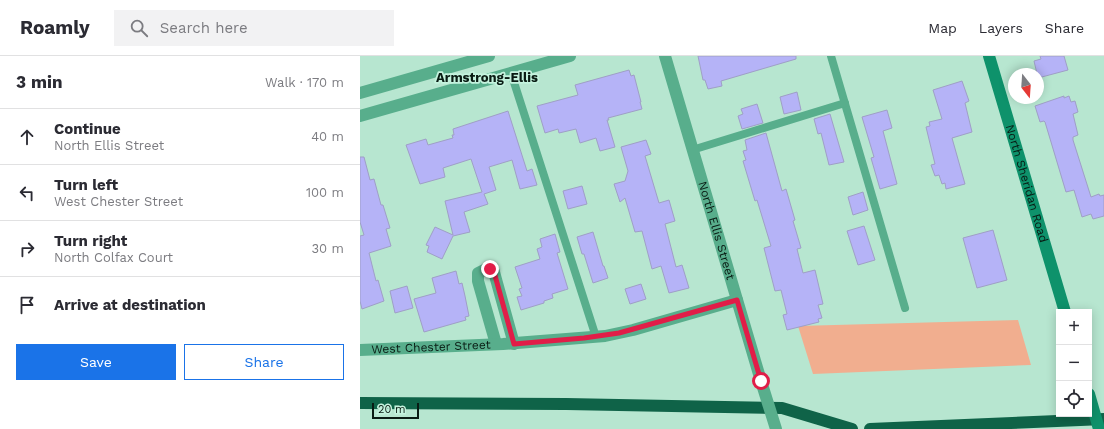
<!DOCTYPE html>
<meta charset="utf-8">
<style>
body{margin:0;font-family:"Work Sans",sans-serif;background:#f2f2f3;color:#2b2b33}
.controls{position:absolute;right:12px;bottom:12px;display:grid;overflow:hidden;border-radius:0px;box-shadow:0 2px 10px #0003}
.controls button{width:36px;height:36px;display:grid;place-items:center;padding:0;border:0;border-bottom:1px solid #e1e1e2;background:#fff;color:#2b2b33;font:20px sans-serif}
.compass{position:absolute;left:648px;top:12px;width:36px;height:36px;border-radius:50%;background:#fff;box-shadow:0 2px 10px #0003;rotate:163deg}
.scale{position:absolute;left:12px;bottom:10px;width:47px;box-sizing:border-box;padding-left:4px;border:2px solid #091b13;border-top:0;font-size:11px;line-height:14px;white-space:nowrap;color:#091b13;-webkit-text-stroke:3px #c4f3de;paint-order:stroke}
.stop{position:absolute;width:12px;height:12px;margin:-9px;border:3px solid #e11d48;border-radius:50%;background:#fff}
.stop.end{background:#e11d48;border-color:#fff;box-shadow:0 1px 4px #0008}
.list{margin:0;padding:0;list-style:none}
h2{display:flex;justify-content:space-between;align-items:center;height:52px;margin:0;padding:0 16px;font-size:17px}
h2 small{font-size:13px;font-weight:400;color:#7c7c81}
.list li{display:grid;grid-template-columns:26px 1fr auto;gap:12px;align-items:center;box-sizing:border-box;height:56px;padding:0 16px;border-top:1px solid #e1e1e2}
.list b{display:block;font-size:15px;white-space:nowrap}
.list p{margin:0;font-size:13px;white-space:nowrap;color:#7c7c81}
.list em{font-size:13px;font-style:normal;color:#7c7c81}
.actions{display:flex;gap:8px;padding:12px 16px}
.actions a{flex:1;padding:9px 0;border:1px solid #1a73e8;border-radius:0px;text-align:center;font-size:14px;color:#1a73e8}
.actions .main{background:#1a73e8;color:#fff}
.icon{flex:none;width:22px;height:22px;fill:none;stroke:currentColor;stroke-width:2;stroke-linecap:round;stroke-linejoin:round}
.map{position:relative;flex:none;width:744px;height:373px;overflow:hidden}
header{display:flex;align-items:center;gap:24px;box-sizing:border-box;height:56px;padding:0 20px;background:#fff;border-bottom:1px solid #e1e1e2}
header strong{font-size:19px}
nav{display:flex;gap:22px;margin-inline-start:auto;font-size:14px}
.search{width:280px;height:36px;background:#f2f2f3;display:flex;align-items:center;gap:10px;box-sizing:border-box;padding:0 14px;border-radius:0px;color:#7c7c81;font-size:15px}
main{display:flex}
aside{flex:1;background:#fff}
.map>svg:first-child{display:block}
.green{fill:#f1ae8f}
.building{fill:#b5b3f7;stroke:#9f9fc6}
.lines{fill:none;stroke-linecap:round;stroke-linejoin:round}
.lane{stroke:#58ae8c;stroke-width:8}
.street{stroke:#58ae8c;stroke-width:12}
.secondary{stroke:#0e926b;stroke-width:12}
.highway{stroke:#0f6348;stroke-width:12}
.street-bridge{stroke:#58ae8c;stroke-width:12}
.secondary-bridge{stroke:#0e926b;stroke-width:12}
.route{stroke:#e11d48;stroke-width:5}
.labels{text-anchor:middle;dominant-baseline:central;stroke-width:3.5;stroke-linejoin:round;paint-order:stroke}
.street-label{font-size:12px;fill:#091b13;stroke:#c4f3de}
.neighbourhood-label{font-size:13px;font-weight:bold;fill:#091b13;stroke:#c4f3de}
</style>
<header>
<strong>Roamly</strong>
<div class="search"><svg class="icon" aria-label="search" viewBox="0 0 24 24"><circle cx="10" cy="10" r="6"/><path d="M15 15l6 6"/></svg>Search here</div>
<nav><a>Map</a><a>Layers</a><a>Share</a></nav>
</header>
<main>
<aside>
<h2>3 min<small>Walk · 170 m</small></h2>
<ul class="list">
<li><svg class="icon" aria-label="ahead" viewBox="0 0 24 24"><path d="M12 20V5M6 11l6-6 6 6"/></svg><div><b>Continue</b><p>North Ellis Street</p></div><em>40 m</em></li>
<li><svg class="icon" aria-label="left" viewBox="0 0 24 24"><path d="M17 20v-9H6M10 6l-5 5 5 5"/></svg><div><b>Turn left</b><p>West Chester Street</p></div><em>100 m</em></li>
<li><svg class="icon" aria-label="right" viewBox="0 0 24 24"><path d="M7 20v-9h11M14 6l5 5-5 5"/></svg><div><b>Turn right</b><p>North Colfax Court</p></div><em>30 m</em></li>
<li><svg class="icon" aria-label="arrive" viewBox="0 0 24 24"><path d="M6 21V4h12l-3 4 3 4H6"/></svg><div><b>Arrive at destination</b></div></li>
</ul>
<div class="actions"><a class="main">Save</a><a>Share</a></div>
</aside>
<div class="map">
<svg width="744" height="373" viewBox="0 0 744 373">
<rect width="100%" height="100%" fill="#b7e6d0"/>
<path class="green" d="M 658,264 L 671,309 L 453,318 L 438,270 Z"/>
<g class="building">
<path d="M 338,0 L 436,0 L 436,3 L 361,25 L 362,30 L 348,33 L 345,24 L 343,24 Z"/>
<path d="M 680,0 L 704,0 L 708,14 L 678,22 L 674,5 L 681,3 Z"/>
<path d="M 269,14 L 271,20 L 274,19 L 281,46 L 280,46 L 282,53 L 248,62 L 249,64 L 247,64 L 255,91 L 240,95 L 236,82 L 220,87 L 216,73 L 199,77 L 198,73 L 185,77 L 177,50 L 218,39 L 215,29 Z"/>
<path d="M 602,25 L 609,45 L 605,47 L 612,76 L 592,82 L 605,128 L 586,133 L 585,127 L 582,128 L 579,119 L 575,120 L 571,109 L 575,108 L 566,71 L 570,70 L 569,66 L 582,63 L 573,34 Z"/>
<path d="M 437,36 L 441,54 L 424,58 L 420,41 Z"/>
<path d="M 704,40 L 704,42 L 709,40 L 711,46 L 715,45 L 718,56 L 713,58 L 718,79 L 713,81 L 713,84 L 731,141 L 739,138 L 740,140 L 744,139 L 744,160 L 733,163 L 731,158 L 722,161 L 714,134 L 706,136 L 685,66 L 684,65 L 680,66 L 675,50 Z"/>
<path d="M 397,48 L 403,67 L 382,73 L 378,60 L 383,58 L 381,53 Z"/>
<path d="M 527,54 L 532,72 L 523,75 L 537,128 L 520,133 L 511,102 L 514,101 L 502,61 Z"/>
<path d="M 148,55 L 167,115 L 172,113 L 177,129 L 160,133 L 152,104 L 129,111 L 136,134 L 124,138 L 128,148 L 104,156 L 110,176 L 93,180 L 82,203 L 67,196 L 69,190 L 66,189 L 75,171 L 93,179 L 85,145 L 122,136 L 111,103 L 83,112 L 85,121 L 60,128 L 46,89 L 66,83 L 68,89 L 93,82 L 92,79 L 94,79 L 93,73 Z"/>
<path d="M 470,58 L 484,106 L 469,109 L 461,77 L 458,78 L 454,63 Z"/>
<path d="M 406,77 L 422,135 L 426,133 L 435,164 L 433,165 L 441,192 L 437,193 L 443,217 L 455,214 L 463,248 L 458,249 L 462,262 L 458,263 L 459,266 L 427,274 L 423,259 L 427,258 L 421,234 L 415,235 L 404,192 L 411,190 L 397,144 L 395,145 L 383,105 L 386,104 L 383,95 L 387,94 L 385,84 Z"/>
<path d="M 286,84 L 291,98 L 285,100 L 299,147 L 309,144 L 315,165 L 305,168 L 316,211 L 322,209 L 329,232 L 309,237 L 301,210 L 292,213 L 282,175 L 275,176 L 265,142 L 260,146 L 254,128 L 265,125 L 268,115 L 261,91 Z"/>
<path d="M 0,101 L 4,101 L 10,124 L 14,123 L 21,149 L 23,149 L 30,172 L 26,173 L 31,190 L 9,197 L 16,225 L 18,224 L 24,245 L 2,253 L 0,245 L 0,180 L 4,179 L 0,166 Z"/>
<path d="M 222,130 L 227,148 L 208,153 L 203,135 Z"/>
<path d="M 503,136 L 508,154 L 493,159 L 488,141 Z"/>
<path d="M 504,170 L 515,204 L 498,209 L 487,175 Z"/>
<path d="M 633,174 L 647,224 L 617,232 L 603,182 Z"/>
<path d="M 233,176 L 243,210 L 244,210 L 248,222 L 233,227 L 224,198 L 222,198 L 217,181 Z"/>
<path d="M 195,178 L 200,196 L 197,197 L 208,233 L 192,238 L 193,242 L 184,245 L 184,247 L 161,254 L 157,241 L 162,240 L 159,233 L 162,232 L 155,211 L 180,203 L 177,193 L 182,191 L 180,183 Z"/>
<path d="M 96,215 L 99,228 L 102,227 L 105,240 L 109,260 L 105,261 L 106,264 L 64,276 L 54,243 L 76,237 L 72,222 Z"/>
<path d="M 281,228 L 286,243 L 270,248 L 265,233 Z"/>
<path d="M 47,230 L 53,252 L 35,257 L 30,235 Z"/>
</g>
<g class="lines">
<g class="lane">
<path d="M 471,0 L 545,252"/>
<path d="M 151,17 L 236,281"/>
<path d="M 332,94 L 485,47"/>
</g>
<g class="street">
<path id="s1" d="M 305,0 L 401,325"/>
<path d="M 0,37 L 129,0"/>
<path d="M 0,60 L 210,0"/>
<path d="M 136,288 L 118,225 L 118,217 L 126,213 L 132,213 L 134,216 L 154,288"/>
<path id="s2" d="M 0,294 L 143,288 L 245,280 L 273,274 L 377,244"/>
</g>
<path class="secondary" id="s3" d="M 629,0 L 705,256"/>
<g class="highway">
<path d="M 0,347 L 206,348 L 422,352 L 492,373"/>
<path d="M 510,373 L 744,363"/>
</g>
<path class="street-bridge" d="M 401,325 L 416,373"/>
<path class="secondary-bridge" d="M 729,338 L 739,373"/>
</g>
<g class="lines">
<path class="route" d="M 130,213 L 134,216 L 154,288 L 224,282 L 259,277 L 377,244 L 401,325"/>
</g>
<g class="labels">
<g class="street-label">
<text stroke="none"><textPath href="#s3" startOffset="133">North Sheridan Road</textPath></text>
<text stroke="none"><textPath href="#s1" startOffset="182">North Ellis Street</textPath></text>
<text stroke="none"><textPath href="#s2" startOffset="71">West Chester Street</textPath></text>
</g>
<g class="neighbourhood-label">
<text x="127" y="21">Armstrong-Ellis</text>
</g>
</g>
</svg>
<div class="controls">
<button>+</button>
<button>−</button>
<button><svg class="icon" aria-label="locate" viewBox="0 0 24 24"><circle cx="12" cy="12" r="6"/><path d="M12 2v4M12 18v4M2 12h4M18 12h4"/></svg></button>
</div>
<svg class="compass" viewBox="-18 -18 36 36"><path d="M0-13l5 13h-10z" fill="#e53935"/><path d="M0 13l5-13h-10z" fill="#7c7c81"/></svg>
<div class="scale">20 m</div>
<div class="stop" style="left:401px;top:325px"></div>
<div class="stop end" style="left:130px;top:213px"></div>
</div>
</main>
